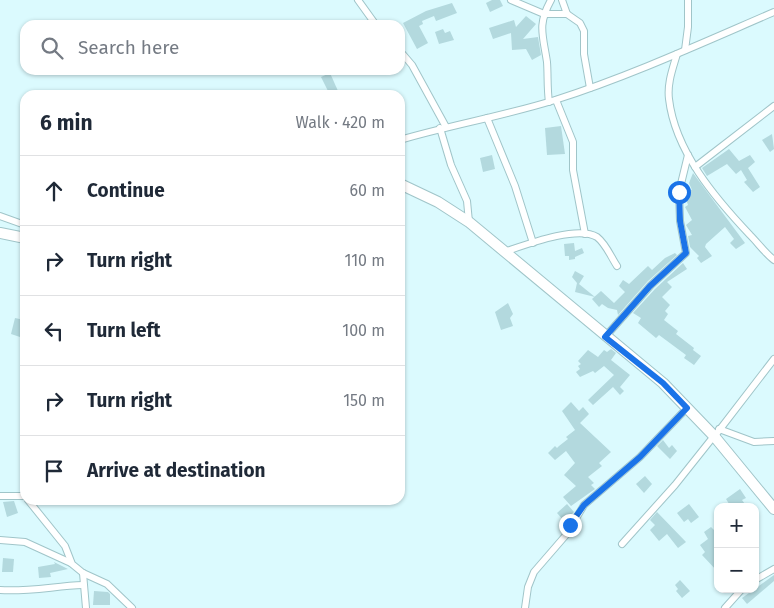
<!DOCTYPE html>
<meta charset="utf-8">
<style>
body{margin:0;font-family:"Fira Sans",sans-serif;background:#f2f2f3;color:#1f2937}
.controls{position:absolute;right:15px;bottom:15px;display:grid;overflow:hidden;border-radius:10px;box-shadow:0 1px 4px #0004}
.controls button{width:45px;height:45px;display:grid;place-items:center;padding:0;border:0;border-bottom:1px solid #e0e1e3;background:#fff;color:#1f2937;font:25px sans-serif}
.stop{position:absolute;width:15px;height:15px;margin:-11px;border:4px solid #1a73e8;border-radius:50%;background:#fff}
.stop.end{background:#1a73e8;border-color:#fff;box-shadow:0 1px 5px #0008}
.list{margin:0;padding:0;list-style:none}
h2{display:flex;justify-content:space-between;align-items:center;height:65px;margin:0;padding:0 20px;font-size:21px}
h2 small{font-size:16px;font-weight:400;color:#747a83}
.list li{display:grid;grid-template-columns:32px 1fr auto;gap:15px;align-items:center;box-sizing:border-box;height:70px;padding:0 20px;border-top:1px solid #e0e1e3}
.list b{display:block;font-size:19px;white-space:nowrap}
.list em{font-size:16px;font-style:normal;color:#747a83}
.icon{flex:none;width:28px;height:28px;fill:none;stroke:currentColor;stroke-width:2;stroke-linecap:round;stroke-linejoin:round}
.map{position:relative;flex:none;width:774px;height:608px;overflow:hidden}
.search{position:absolute;background:#fff;box-shadow:0 1px 4px #0004;left:20px;top:20px;width:385px;height:55px;display:flex;align-items:center;gap:12px;box-sizing:border-box;padding:0 18px;border-radius:15px;color:#747a83;font-size:19px}
.panel{position:absolute;background:#fff;box-shadow:0 1px 4px #0004;left:20px;top:90px;width:385px;height:415px;border-radius:15px}
.map>svg:first-child{display:block}
.building{fill:#b3d9de}
.lines{fill:none;stroke-linecap:round;stroke-linejoin:round}
.street-casing{stroke:#a0c5c9;stroke-width:8}
.primary-casing{stroke:#a0c5c9;stroke-width:12}
.street{stroke:#fff;stroke-width:6}
.primary{stroke:#fff;stroke-width:10}
.route{stroke:#1a73e8;stroke-width:6}
</style>
<div class="map">
<svg width="774" height="608" viewBox="0 0 774 608">
<rect width="100%" height="100%" fill="#dbfafe"/>
<g class="building">
<path d="M 492,0 L 500,0 L 503,6 L 490,12 L 486,3 Z"/>
<path d="M 452,3 L 457,13 L 436,21 L 434,16 L 422,21 L 423,24 L 419,26 L 428,43 L 417,49 L 403,23 L 426,11 Z"/>
<path d="M 526,16 L 536,24 L 523,39 L 538,37 L 541,55 L 532,60 L 526,49 L 512,50 L 511,33 L 493,39 L 489,28 L 514,20 L 516,27 Z"/>
<path d="M 443,29 L 445,33 L 450,31 L 454,40 L 439,44 L 435,32 Z"/>
<path d="M 330,73 L 338,91 L 330,95 L 321,77 Z"/>
<path d="M 561,126 L 565,154 L 547,155 L 545,128 Z"/>
<path d="M 772,134 L 774,149 L 770,152 L 762,140 Z"/>
<path d="M 729,149 L 739,161 L 750,155 L 755,162 L 748,168 L 760,187 L 753,192 L 744,182 L 747,180 L 741,170 L 736,174 L 727,164 L 707,176 L 702,168 Z"/>
<path d="M 492,155 L 495,169 L 483,172 L 480,158 Z"/>
<path d="M 693,173 L 745,243 L 736,249 L 730,243 L 734,239 L 725,227 L 706,244 L 705,247 L 712,256 L 701,263 L 697,258 L 699,256 L 690,247 L 688,236 L 692,235 L 686,225 L 692,220 L 685,207 L 688,205 L 684,193 L 685,188 L 692,190 L 689,183 Z"/>
<path d="M 574,243 L 575,251 L 582,248 L 584,253 L 575,257 L 575,259 L 569,260 L 569,256 L 565,256 L 564,244 Z"/>
<path d="M 675,253 L 677,255 L 648,281 L 618,315 L 617,310 L 608,308 L 602,304 L 599,307 L 592,299 L 601,291 L 614,303 L 625,292 L 619,286 L 623,280 L 629,284 L 648,266 L 652,270 L 665,258 Z"/>
<path d="M 683,263 L 687,269 L 667,282 L 672,287 L 662,297 L 670,305 L 665,311 L 668,314 L 664,320 L 678,331 L 676,334 L 694,348 L 693,350 L 701,356 L 694,365 L 684,358 L 686,355 L 659,335 L 656,338 L 638,323 L 641,318 L 633,313 L 655,289 Z"/>
<path d="M 575,271 L 584,276 L 579,284 L 595,297 L 575,292 L 577,283 L 572,277 Z"/>
<path d="M 508,303 L 513,314 L 510,318 L 513,326 L 501,330 L 495,312 Z"/>
<path d="M 15,318 L 24,320 L 20,337 L 11,334 Z"/>
<path d="M 611,349 L 616,353 L 611,360 L 630,375 L 620,387 L 624,391 L 620,395 L 613,387 L 593,405 L 588,400 L 614,375 L 604,366 L 595,373 L 593,371 L 580,377 L 576,372 L 580,369 L 578,366 L 581,364 L 578,361 L 588,350 L 598,357 L 604,350 L 607,352 Z"/>
<path d="M 571,402 L 579,411 L 583,407 L 589,414 L 580,423 L 611,452 L 599,463 L 602,466 L 588,477 L 594,483 L 591,485 L 595,489 L 571,506 L 563,497 L 576,486 L 564,475 L 575,463 L 566,451 L 555,460 L 548,453 L 555,446 L 557,448 L 559,446 L 568,439 L 566,437 L 575,430 L 562,411 Z"/>
<path d="M 663,440 L 669,448 L 672,445 L 677,451 L 670,459 L 657,446 Z"/>
<path d="M 645,476 L 652,484 L 644,493 L 636,484 Z"/>
<path d="M 740,489 L 746,498 L 742,500 L 747,507 L 731,507 L 726,499 Z"/>
<path d="M 14,501 L 18,513 L 7,517 L 3,502 Z"/>
<path d="M 567,504 L 574,512 L 564,521 L 557,513 Z"/>
<path d="M 689,504 L 699,517 L 691,523 L 688,519 L 684,522 L 677,513 Z"/>
<path d="M 657,512 L 686,542 L 678,548 L 667,534 L 659,541 L 650,530 L 655,525 L 650,520 Z"/>
<path d="M 711,527 L 718,534 L 718,572 L 702,555 L 705,552 L 700,545 L 708,539 L 704,532 Z"/>
<path d="M 3,558 L 14,559 L 13,572 L 2,572 Z"/>
<path d="M 54,562 L 68,569 L 50,573 L 51,577 L 39,578 L 38,567 L 55,564 Z"/>
<path d="M 774,575 L 774,581 L 747,604 L 742,598 Z"/>
<path d="M 680,580 L 690,591 L 682,598 L 676,591 L 678,589 L 675,585 Z"/>
<path d="M 94,591 L 108,592 L 110,594 L 110,605 L 93,605 Z"/>
</g>
<g class="lines">
<defs>
<g id="street">
<path d="M 358,0 L 376,25"/>
<path d="M 511,0 L 544,14 L 567,14"/>
<path d="M 562,0 L 567,14 L 580,23 L 584,31 L 584,54 L 590,88"/>
<path d="M 685,50 L 688,27 L 688,0"/>
<path d="M 400,51 L 412,65 L 446,127"/>
<path d="M 677,54 C 673,68 667,83 669,99 C 675,151 715,198 750,235 C 758,243 765,253 774,260"/>
<path d="M 556,100 L 573,142 L 573,170 L 585,234"/>
<path d="M 549,102 C 547,88 548,75 547,62 C 543,35 537,25 551,0"/>
<path d="M 487,118 L 515,186 L 533,243"/>
<path d="M 440,128 L 451,165 L 467,201 L 469,222"/>
<path d="M 400,140 C 451,125 504,116 555,100 C 630,76 702,43 774,12"/>
<path d="M 695,167 L 774,106"/>
<path d="M 0,216 L 25,225"/>
<path d="M 504,252 C 525,245 577,225 597,237 C 606,244 611,257 617,266"/>
<path d="M 605,337 L 651,285 L 686,253 L 680,221 L 679,192 L 688,155"/>
<path d="M 719,429 L 754,442 L 774,441"/>
<path d="M 714,437 L 774,359"/>
<path d="M 0,496 L 24,496"/>
<path d="M 28,500 L 65,546 L 72,564 L 83,573 L 107,584 L 132,608"/>
<path d="M 0,540 L 25,542 L 71,563"/>
<path d="M 622,544 L 675,485 L 714,436"/>
<path d="M 83,573 L 86,608"/>
<path d="M 755,580 L 774,569"/>
<path d="M 0,590 C 28,592 55,586 83,585"/>
<path d="M 525,608 L 528,587 L 534,572 L 566,535 L 584,505 L 640,457 L 687,408"/>
<path d="M 725,608 L 742,589"/>
</g>
<g id="primary">
<path d="M 400,184 L 438,202 L 469,222 L 663,383 L 714,436 L 774,509"/>
<path d="M 0,233 L 25,238"/>
</g>
</defs>
<use href="#street" class="street-casing"/>
<use href="#primary" class="primary-casing"/>
<use href="#street" class="street"/>
<use href="#primary" class="primary"/>
</g>
<g class="lines">
<path class="route" d="M 570,525 L 584,505 L 640,457 L 687,408 L 663,383 L 605,337 L 650,286 L 686,253 L 680,221 L 679,192"/>
</g>
</svg>
<div class="controls">
<button>+</button>
<button>−</button>
</div>
<div class="stop" style="left:679px;top:192px"></div>
<div class="stop end" style="left:570px;top:525px"></div>
<div class="search"><svg class="icon" aria-label="search" viewBox="0 0 24 24"><circle cx="10" cy="10" r="6"/><path d="M15 15l6 6"/></svg>Search here</div>
<section class="panel">
<h2>6 min<small>Walk · 420 m</small></h2>
<ul class="list">
<li><svg class="icon" aria-label="ahead" viewBox="0 0 24 24"><path d="M12 20V5M6 11l6-6 6 6"/></svg><div><b>Continue</b></div><em>60 m</em></li>
<li><svg class="icon" aria-label="right" viewBox="0 0 24 24"><path d="M7 20v-9h11M14 6l5 5-5 5"/></svg><div><b>Turn right</b></div><em>110 m</em></li>
<li><svg class="icon" aria-label="left" viewBox="0 0 24 24"><path d="M17 20v-9H6M10 6l-5 5 5 5"/></svg><div><b>Turn left</b></div><em>100 m</em></li>
<li><svg class="icon" aria-label="right" viewBox="0 0 24 24"><path d="M7 20v-9h11M14 6l5 5-5 5"/></svg><div><b>Turn right</b></div><em>150 m</em></li>
<li><svg class="icon" aria-label="arrive" viewBox="0 0 24 24"><path d="M6 21V4h12l-3 4 3 4H6"/></svg><div><b>Arrive at destination</b></div></li>
</ul>
</section>
</div>
